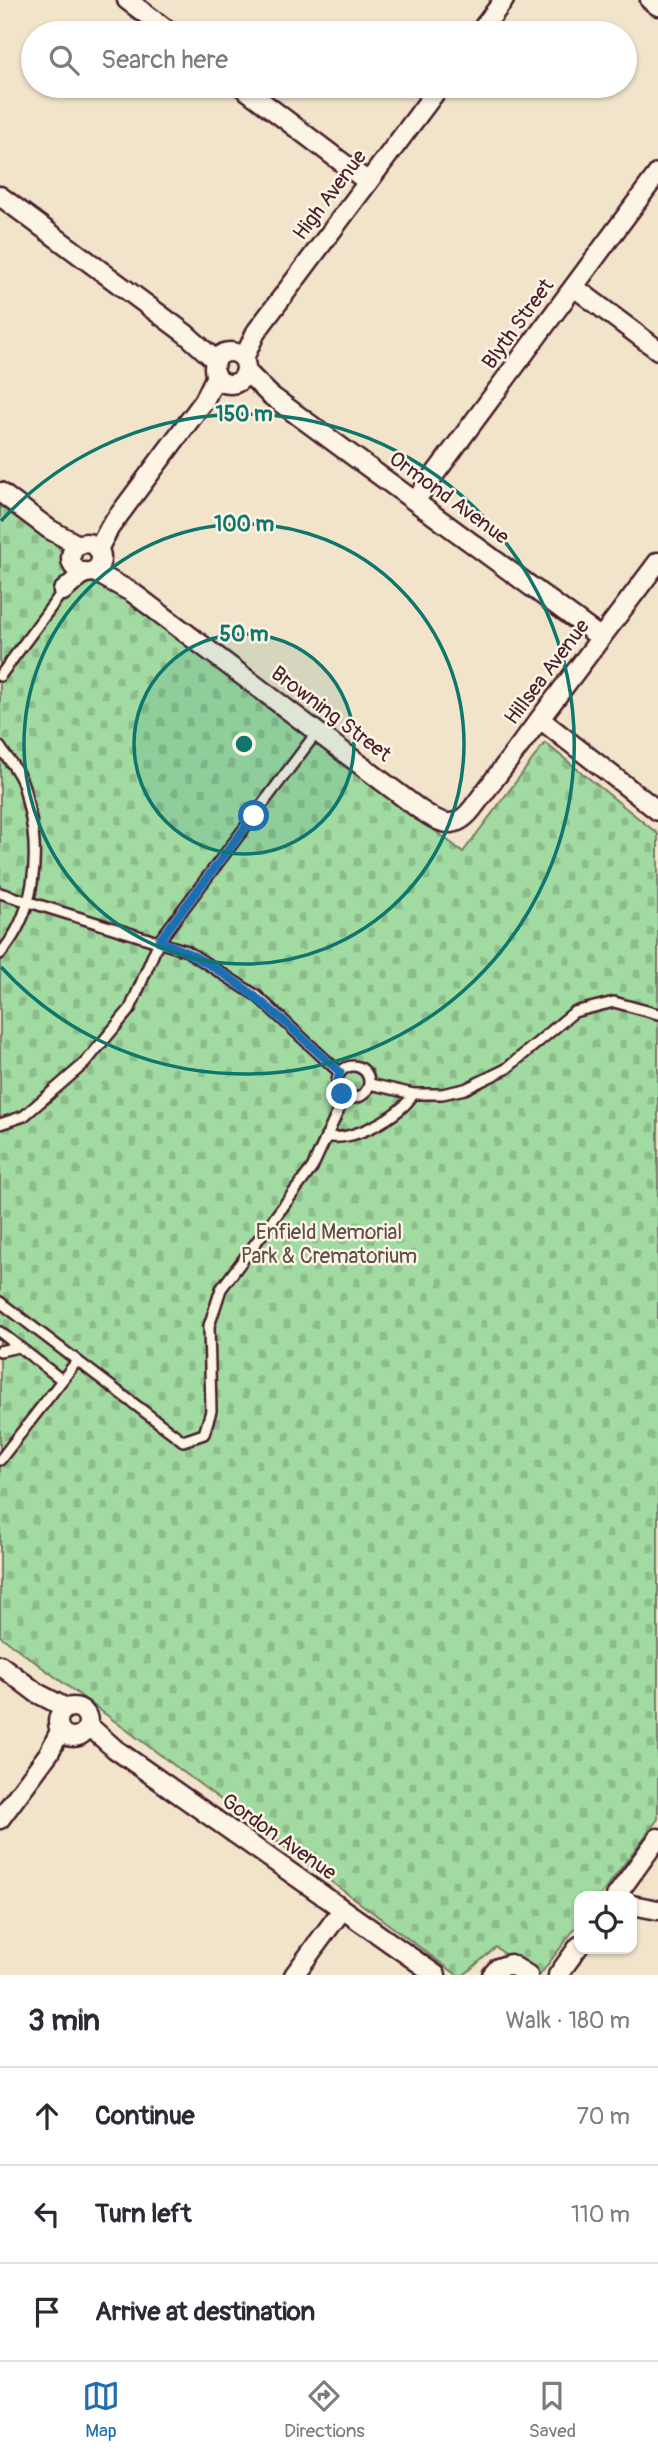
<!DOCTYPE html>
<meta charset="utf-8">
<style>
body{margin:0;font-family:Pangolin,sans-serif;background:#f2f2f3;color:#2b2b33}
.controls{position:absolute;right:21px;bottom:21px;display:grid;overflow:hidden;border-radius:14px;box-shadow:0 2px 5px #0004}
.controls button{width:63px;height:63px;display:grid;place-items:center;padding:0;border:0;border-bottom:2px solid #e1e1e2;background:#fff;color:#2b2b33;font:35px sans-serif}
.stop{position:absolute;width:21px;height:21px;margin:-16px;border:5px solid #1f6fb2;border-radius:50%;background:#fff}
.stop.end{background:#1f6fb2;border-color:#fff;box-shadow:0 2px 7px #0008}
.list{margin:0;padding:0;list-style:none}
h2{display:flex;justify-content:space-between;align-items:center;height:91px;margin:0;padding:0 28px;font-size:30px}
h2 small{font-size:23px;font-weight:400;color:#7c7c81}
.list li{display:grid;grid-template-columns:46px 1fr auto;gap:21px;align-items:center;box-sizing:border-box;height:98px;padding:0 28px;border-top:2px solid #e1e1e2}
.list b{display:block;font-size:26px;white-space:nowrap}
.list em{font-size:23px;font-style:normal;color:#7c7c81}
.icon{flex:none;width:38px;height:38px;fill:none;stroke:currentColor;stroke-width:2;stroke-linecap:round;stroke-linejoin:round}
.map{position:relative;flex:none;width:658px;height:1975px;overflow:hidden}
.search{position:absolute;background:#fff;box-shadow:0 2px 5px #0004;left:21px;right:21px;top:21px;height:77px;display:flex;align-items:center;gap:18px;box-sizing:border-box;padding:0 24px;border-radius:38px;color:#7c7c81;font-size:26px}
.sheet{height:385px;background:#fff}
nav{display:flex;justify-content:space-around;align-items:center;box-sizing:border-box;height:98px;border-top:2px solid #e1e1e2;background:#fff;font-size:19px;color:#7c7c81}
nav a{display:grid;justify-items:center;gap:4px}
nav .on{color:#1f6fb2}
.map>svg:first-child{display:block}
.cemetery{fill:url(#cemetery-stones);stroke:#767d66;stroke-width:2}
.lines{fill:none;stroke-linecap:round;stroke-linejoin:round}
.lane-casing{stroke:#4a1f2b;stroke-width:14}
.street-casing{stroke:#4a1f2b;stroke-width:23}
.lane{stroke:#fcf5e5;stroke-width:9}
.street{stroke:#fcf5e5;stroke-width:18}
.route{stroke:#1f6fb2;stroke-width:9}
.ring{fill:none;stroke:#0f766e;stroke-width:3.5}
.labels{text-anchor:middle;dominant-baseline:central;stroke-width:5;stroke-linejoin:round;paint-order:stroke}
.street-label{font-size:21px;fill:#4a1f2b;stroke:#fcf5e5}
.park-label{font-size:21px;fill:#604e48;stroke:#fcf5e5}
.centre{fill:#0f766e;stroke:#fcf5e5;stroke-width:3.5}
.ring-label{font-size:21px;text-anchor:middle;font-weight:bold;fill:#0f766e;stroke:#fcf5e5;stroke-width:5;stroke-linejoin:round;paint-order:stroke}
</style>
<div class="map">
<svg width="658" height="1975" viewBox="0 0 658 1975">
<defs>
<pattern id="cemetery-stones" width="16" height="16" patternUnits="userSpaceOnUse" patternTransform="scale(1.75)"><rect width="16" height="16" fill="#a1dba1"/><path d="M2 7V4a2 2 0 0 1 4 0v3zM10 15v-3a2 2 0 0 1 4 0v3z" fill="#8cbc8b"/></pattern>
</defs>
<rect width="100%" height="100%" fill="#f2e4cb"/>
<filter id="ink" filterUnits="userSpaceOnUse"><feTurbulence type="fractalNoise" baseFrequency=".0143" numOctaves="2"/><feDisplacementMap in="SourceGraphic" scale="14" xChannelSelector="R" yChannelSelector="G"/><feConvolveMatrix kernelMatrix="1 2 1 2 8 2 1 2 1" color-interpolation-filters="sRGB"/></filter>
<g filter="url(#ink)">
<path class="cemetery" d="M 0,505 L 56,544 L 80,577 L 117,588 L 463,852 L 545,743 L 658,834 L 658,1819 L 600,1896 L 579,1896 L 579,1923 L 540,1975 L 530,1975 L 496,1947 L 464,1975 L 457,1975 L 0,1636 Z"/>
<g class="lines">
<defs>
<g id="lane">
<path d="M 0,676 L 63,591"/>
<path d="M 0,747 C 7,758 16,768 21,779 C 25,787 26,797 28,805 C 41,856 35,914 0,954"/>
<path d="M 0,893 L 187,951 L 257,996 L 339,1072"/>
<circle cx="353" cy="1082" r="16"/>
<path d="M 370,1084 L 413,1094 L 442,1094 L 465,1089 L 506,1069 L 574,1012 L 614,1002 L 658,1014"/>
<path d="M 0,1124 L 24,1116 L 85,1063 L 130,1009 L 159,941 L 317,732"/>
<path d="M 326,1136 C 349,1144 403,1115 413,1094"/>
<path d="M 0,1302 L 183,1441 L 204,1434 L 211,1411 L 209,1326 L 221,1289 L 312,1168 L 345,1096"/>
<path d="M 0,1332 L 62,1380"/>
<path d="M 0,1351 L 18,1347"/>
<path d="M 0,1460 L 77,1361"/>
</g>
<g id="street">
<path d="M 127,0 L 171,33"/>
<path d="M 650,0 L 658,6"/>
<path d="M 479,33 L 504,0"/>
<path d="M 241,86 L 368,182"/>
<path d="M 0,196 L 186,334 L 215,360"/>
<path d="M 574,287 L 658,350"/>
<circle cx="230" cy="368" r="16"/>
<path d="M 244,358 L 256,332 L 440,86"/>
<path d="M 246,371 L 270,395 L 601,638"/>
<path d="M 0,492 L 49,529 L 78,545"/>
<path d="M 415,501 L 658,173"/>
<circle cx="86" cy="558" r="15"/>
<path d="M 98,549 L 110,527 L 204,401 L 216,376"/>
<path d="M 93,571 L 133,593 L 419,809 C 440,823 454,832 472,809 L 658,562"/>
<path d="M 63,591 L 85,572"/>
<path d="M 540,719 L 658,811"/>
<path d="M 0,1665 L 37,1693 L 66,1708"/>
<circle cx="73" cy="1722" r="15"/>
<path d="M 88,1725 L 115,1749 L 436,1975"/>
<path d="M 0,1819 L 49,1753 L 60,1731"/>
<path d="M 616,1896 L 658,1838"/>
<path d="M 632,1905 L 658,1910"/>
<path d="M 294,1975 L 342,1910"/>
<path d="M 492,1975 L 498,1968 L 510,1964 L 528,1975"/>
<path d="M 558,1975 L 579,1946"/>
</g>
</defs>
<use href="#lane" class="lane-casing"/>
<use href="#street" class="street-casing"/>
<use href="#lane" class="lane"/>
<use href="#street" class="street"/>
</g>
</g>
<g class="lines" filter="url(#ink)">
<path class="route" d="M 254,816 L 159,941 C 231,966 284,1022 340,1072 L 337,1083 L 342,1094"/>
</g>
<circle cx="244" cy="744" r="110" fill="#0f766e" fill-opacity=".12"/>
<g class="ring">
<circle cx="244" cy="744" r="110"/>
<circle cx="244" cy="744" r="220"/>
<path d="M1 521A330 330 0 1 1 1 967"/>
</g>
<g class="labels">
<g class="street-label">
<text transform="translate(330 195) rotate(-53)">High Avenue</text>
<text transform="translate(518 324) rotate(-54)">Blyth Street</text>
<text transform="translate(449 498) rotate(36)">Ormond Avenue</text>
<text transform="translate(547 672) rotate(-53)">Hillsea Avenue</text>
<text transform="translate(331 714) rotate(37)">Browning Street</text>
<text transform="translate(279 1837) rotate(35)">Gordon Avenue</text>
</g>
<g class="park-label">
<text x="329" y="1232">Enfield Memorial<tspan x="329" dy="24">Park &amp; Crematorium</tspan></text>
</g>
</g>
<circle cx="244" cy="744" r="10" class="centre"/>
<g class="ring-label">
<text x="244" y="421">150 m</text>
<text x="244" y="531">100 m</text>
<text x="244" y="641">50 m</text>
</g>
</svg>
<div class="controls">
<button><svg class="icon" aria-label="locate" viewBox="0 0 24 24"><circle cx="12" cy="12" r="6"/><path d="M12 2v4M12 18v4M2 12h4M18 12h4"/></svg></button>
</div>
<div class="stop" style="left:254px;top:816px"></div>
<div class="stop end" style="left:342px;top:1094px"></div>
<div class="search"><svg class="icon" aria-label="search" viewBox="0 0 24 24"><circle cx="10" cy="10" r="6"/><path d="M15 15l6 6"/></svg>Search here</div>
</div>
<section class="sheet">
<h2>3 min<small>Walk · 180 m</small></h2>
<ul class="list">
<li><svg class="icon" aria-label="ahead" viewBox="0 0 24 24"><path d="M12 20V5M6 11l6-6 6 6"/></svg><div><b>Continue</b></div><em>70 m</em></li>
<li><svg class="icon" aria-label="left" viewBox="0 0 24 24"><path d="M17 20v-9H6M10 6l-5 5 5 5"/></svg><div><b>Turn left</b></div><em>110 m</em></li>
<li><svg class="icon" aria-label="arrive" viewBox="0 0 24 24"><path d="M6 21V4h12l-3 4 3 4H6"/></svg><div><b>Arrive at destination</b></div></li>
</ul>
</section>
<nav>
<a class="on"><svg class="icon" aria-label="map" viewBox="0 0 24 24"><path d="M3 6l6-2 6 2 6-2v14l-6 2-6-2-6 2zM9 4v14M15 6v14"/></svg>Map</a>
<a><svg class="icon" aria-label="directions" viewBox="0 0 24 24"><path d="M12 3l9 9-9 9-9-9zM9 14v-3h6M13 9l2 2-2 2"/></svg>Directions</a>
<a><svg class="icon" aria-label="saved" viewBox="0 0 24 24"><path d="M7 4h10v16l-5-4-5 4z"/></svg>Saved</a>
</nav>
